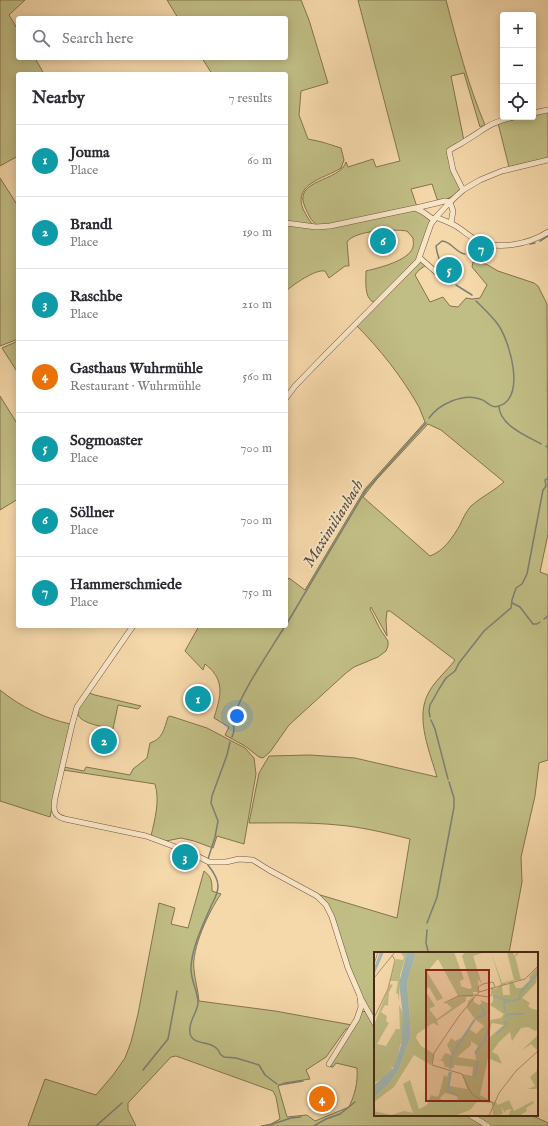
<!DOCTYPE html>
<meta charset="utf-8">
<style>
body{margin:0;font-family:"IM FELL English",serif;background:#f7f7f7;color:#2b2b33}
.controls{position:absolute;right:12px;top:12px;display:grid;overflow:hidden;border-radius:4px;box-shadow:0 2px 10px #0003}
.controls button{width:36px;height:36px;display:grid;place-items:center;padding:0;border:0;border-bottom:1px solid #e1e1e2;background:#fff;color:#2b2b33;font:20px sans-serif}
.you{position:absolute;left:237px;top:716px;width:14px;height:14px;margin:-10px;border:3px solid #fff;border-radius:50%;background:#1a73e8;box-shadow:0 0 0 6px #1a73e833}
.badge{display:grid;place-items:center;width:26px;height:26px;border-radius:50%;background:#0b8043;color:#fff;font-size:13px;font-weight:700}
.pin{position:absolute;translate:-50% -50%;border:2px solid #fff;box-shadow:0 1px 4px #0006}
.list{margin:0;padding:0;list-style:none}
h2{display:flex;justify-content:space-between;align-items:center;height:52px;margin:0;padding:0 16px;font-size:17px}
h2 small{font-size:13px;font-weight:400;color:#7c7c81}
.list li{display:grid;grid-template-columns:26px 1fr auto;gap:12px;align-items:center;box-sizing:border-box;height:72px;padding:0 16px;border-top:1px solid #e1e1e2}
.list b{display:block;font-size:15px;white-space:nowrap}
.list p{margin:0;font-size:13px;white-space:nowrap;color:#7c7c81}
.list em{font-size:13px;font-style:normal;color:#7c7c81}
.icon{flex:none;width:22px;height:22px;fill:none;stroke:currentColor;stroke-width:2;stroke-linecap:round;stroke-linejoin:round}
.map{position:relative;flex:none;width:548px;height:1126px;overflow:hidden}
.search{position:absolute;background:#fff;box-shadow:0 2px 10px #0003;left:16px;top:16px;width:272px;height:44px;display:flex;align-items:center;gap:10px;box-sizing:border-box;padding:0 14px;border-radius:4px;color:#7c7c81;font-size:15px}
.panel{position:absolute;background:#fff;box-shadow:0 2px 10px #0003;left:16px;top:72px;width:272px;height:556px;border-radius:4px}
.map>svg:first-child{display:block}
.green{fill:#c1be85;stroke:#84744f;fill-rule:evenodd}
.lines{fill:none;stroke-linecap:round;stroke-linejoin:round}
.stream{stroke:#7c7f75;stroke-width:1.5}
.street-casing{stroke:#72563e;stroke-width:6}
.street{stroke:#f9e6c8;stroke-width:5}
.labels{text-anchor:middle;dominant-baseline:central;stroke-width:3.5;stroke-linejoin:round;paint-order:stroke}
.water-label{font-size:16px;font-style:italic;fill:#5c4e40;stroke:#f9e6c8}
.inset-river{fill:none;stroke:#a0b8b3;stroke-width:2}
.inset-road{fill:none;stroke:#b09371;stroke-width:1}
.view{fill:#8f2418;fill-opacity:0.15;stroke:#8f2418;stroke-width:2}
.inset-edge{fill:none;stroke:#462a19;stroke-width:2}
</style>
<div class="map">
<svg width="548" height="1126" viewBox="0 0 548 1126">
<rect width="100%" height="100%" fill="#f6d9ab"/>
<filter id="stains"><feTurbulence type="fractalNoise" baseFrequency=".005" numOctaves="4"/><feColorMatrix values="0 0 0 0 .2 0 0 0 0 .09 0 0 0 0 .02 0 0 0 .5 -.17"/></filter>
<radialGradient id="worn" r=".72"><stop offset=".6" stop-color="#630" stop-opacity="0"/><stop offset="1" stop-color="#630" stop-opacity=".3"/></radialGradient>
<g class="green">
<path d="M 0,0 L 25,0 L 9,15 L 18,30 L 18,58 L 35,58 L 44,74 L 18,74 L 18,156 L 0,166 Z"/>
<path d="M 167,0 L 301,0 L 309,20 L 328,83 L 301,91 L 299,115 L 308,139 L 322,142 L 341,148 L 344,160 L 341,168 C 324,179 293,183 303,209 C 306,215 309,220 313,225 L 286,221 L 286,74 L 212,74 L 202,58 L 286,58 L 286,18 L 178,18 Z"/>
<path d="M 358,0 L 446,0 C 457,42 468,85 485,125 L 480,127 L 464,73 L 451,76 L 464,141 L 447,151 L 447,153 L 452,170 L 460,189 C 455,197 447,199 438,202 L 432,184 L 411,189 L 417,207 L 348,222 L 317,225 C 311,221 308,214 305,207 C 292,179 340,182 346,162 L 348,167 L 373,159 L 376,167 L 400,161 Z"/>
<path d="M 548,112 L 548,158 L 509,167 L 498,123 L 523,117 L 533,117 L 533,115 Z"/>
<path d="M 0,178 L 18,206 L 18,339 L 0,346 Z"/>
<path d="M 415,209 L 431,220 L 418,259 L 409,268 L 375,301 L 373,302 C 364,297 366,281 366,271 C 378,268 409,261 413,247 C 414,244 413,241 413,238 L 407,231 C 393,229 355,230 347,242 L 349,266 L 345,266 L 329,278 L 325,271 C 315,269 293,285 286,291 L 286,224 L 319,228 Z"/>
<path d="M 419,262 L 422,262 L 426,265 L 419,270 L 415,275 L 430,302 L 443,297 L 450,306 L 458,307 L 466,298 L 472,299 L 480,298 L 487,285 L 472,267 L 473,262 L 486,264 L 498,271 L 534,283 L 538,286 L 547,304 L 548,534 L 540,572 L 548,575 L 548,760 L 539,763 L 535,796 L 521,857 L 522,882 L 509,953 L 375,953 L 375,1021 L 361,996 L 348,963 L 333,915 L 317,894 L 397,918 L 410,839 C 386,833 362,827 338,825 C 308,822 279,823 249,823 L 259,773 L 269,756 L 310,755 L 355,758 L 437,777 C 430,753 416,720 427,696 C 433,682 446,672 455,660 L 390,611 L 387,611 L 386,620 L 387,636 L 371,607 L 370,609 L 380,629 L 388,641 L 388,646 L 386,651 L 378,657 L 354,667 L 346,673 L 289,725 L 270,752 L 263,758 L 259,757 L 245,746 L 225,735 L 229,727 L 214,718 C 218,704 225,687 214,673 C 212,669 208,667 205,664 L 203,670 L 185,651 L 199,626 L 286,626 L 286,582 L 289,578 L 305,590 L 365,489 L 425,422 C 423,417 421,412 419,407 C 402,377 380,349 356,325 ZM 428,424 L 441,430 L 504,482 C 494,491 481,497 471,506 C 466,512 463,518 460,525 C 453,537 444,551 430,556 L 363,497 L 377,479 Z"/>
<path d="M 18,341 L 18,373 L 2,348 Z"/>
<path d="M 0,396 L 18,425 L 18,499 L 0,510 Z"/>
<path d="M 0,690 C 21,707 44,718 70,724 L 50,817 L 0,801 Z"/>
<path d="M 89,693 L 95,695 L 141,706 L 138,709 L 118,705 L 113,729 C 105,727 76,723 78,712 C 78,705 85,698 89,693 Z"/>
<path d="M 170,716 L 207,728 L 245,748 L 254,758 L 256,774 L 244,844 L 217,836 L 213,848 L 194,841 L 181,838 L 166,841 L 151,836 C 155,819 160,801 155,784 L 63,770 L 64,767 L 84,771 L 86,767 L 130,775 L 133,769 L 147,758 L 150,743 C 163,739 164,729 168,717 Z"/>
<path d="M 204,871 C 212,877 212,882 212,891 L 221,894 C 209,911 191,949 194,970 C 195,980 198,990 199,1001 L 275,1011 L 352,1025 L 351,1028 L 346,1029 L 326,1057 L 306,1070 L 310,1079 L 284,1083 L 278,1086 L 287,1117 L 307,1115 L 315,1121 L 349,1107 C 355,1094 358,1083 357,1068 L 336,1063 L 333,1067 L 331,1067 L 331,1064 L 361,1012 L 367,1011 L 375,1024 L 375,1115 L 531,1115 L 548,1123 L 548,1126 L 261,1126 L 271,1124 L 280,1119 L 276,1097 L 273,1091 L 176,1056 L 171,1057 L 128,1103 L 128,1110 L 136,1126 L 28,1126 L 45,1079 L 96,1095 L 113,1075 L 125,1058 L 131,1042 L 138,1014 L 159,903 L 175,908 L 171,924 L 188,928 Z"/>
</g>
<g class="lines">
<g class="stream">
<path d="M 540,241 L 548,236"/>
<path d="M 530,244 L 535,243"/>
<path d="M 441,265 L 437,252 L 436,246 L 442,241 C 451,241 456,253 465,254"/>
<path d="M 456,285 L 472,295"/>
<path d="M 499,406 C 499,425 527,436 541,444"/>
<path d="M 429,418 C 439,404 463,393 480,399 C 488,401 490,409 499,406 C 526,397 510,343 499,326 C 493,317 484,309 476,301"/>
<path d="M 546,446 L 548,448"/>
<path d="M 512,603 L 520,607 L 533,624 L 537,624 L 540,622"/>
<path d="M 544,619 L 548,616"/>
<path d="M 286,625 L 366,490 L 426,423"/>
<path d="M 430,717 L 429,711 L 430,705 L 439,689 L 446,678 L 455,671 L 459,663 L 484,631 L 511,608 L 512,600 L 516,588 L 522,584 L 527,574 L 543,490 L 546,486 L 545,480 L 548,478"/>
<path d="M 431,720 L 435,729 L 448,779"/>
<path d="M 232,737 C 235,730 234,727 232,720 C 245,686 266,657 285,626"/>
<path d="M 208,859 L 215,837 L 218,821 L 211,803 L 212,796 L 227,755 L 230,742"/>
<path d="M 208,865 C 212,870 218,879 218,886 C 218,894 214,900 211,906 C 203,925 192,947 191,967 C 190,979 198,991 198,1003 C 197,1014 188,1021 190,1033 C 192,1047 216,1039 220,1054 L 224,1057 L 236,1058 L 259,1065 L 265,1075 L 277,1084"/>
<path d="M 427,923 L 437,897 L 454,807 L 454,798 L 449,782"/>
<path d="M 427,930 L 426,943 L 428,951 L 427,953"/>
<path d="M 143,1070 L 168,1039 L 177,991"/>
<path d="M 279,1085 L 303,1081"/>
<path d="M 96,1126 L 122,1103"/>
<path d="M 267,1126 L 291,1118 L 301,1117"/>
<path d="M 314,1126 L 326,1119 L 340,1114 L 355,1102"/>
</g>
<defs>
<g id="street">
<path d="M 533,113 L 548,110"/>
<path d="M 463,190 L 453,170 L 449,151 C 453,147 460,145 465,141 C 485,129 490,122 514,117"/>
<path d="M 416,208 L 445,201 L 450,202 L 453,211 L 451,223"/>
<path d="M 436,217 C 440,219 446,221 450,223 C 460,227 467,235 476,240 C 498,251 529,244 548,232"/>
<path d="M 286,223 L 316,227 L 330,226 L 415,208 L 423,212 L 434,220"/>
<path d="M 420,258 L 437,273"/>
<path d="M 286,398 L 295,386 L 325,355 L 418,261 L 431,224 L 436,217 L 450,202 L 463,190 L 480,180 L 502,171 L 548,160"/>
<path d="M 133,626 L 77,707 L 72,725 L 55,798 C 53,809 53,816 65,819 L 146,836 L 189,852 L 209,862 L 226,862 L 239,859 L 253,860 L 269,870 L 317,896 L 326,905 L 332,917 L 348,968 L 360,996 L 361,1007 L 357,1019 L 329,1064"/>
<path d="M 360,997 L 375,1024"/>
<path d="M 470,1115 L 488,1126"/>
</g>
</defs>
<use href="#street" class="street-casing"/>
<use href="#street" class="street"/>
</g>
<g class="labels">
<g class="water-label">
<text transform="translate(334 524) rotate(-58)">Maximilianbach</text>
</g>
</g>
<g transform="translate(374 952)">
<rect width="164" height="164" fill="#f6d9ab"/>
<path d="M 26,0 L 33,0 L 26,23 L 25,50 L 24,42 L 22,41 L 24,29 L 16,29 L 22,7 L 29,8 L 30,5 ZM 42,0 L 80,0 L 90,27 L 86,29 L 87,34 L 95,37 L 98,36 L 88,4 L 91,0 L 111,0 L 99,4 L 108,32 L 104,27 L 105,40 L 99,40 L 100,50 L 105,53 L 108,51 L 106,48 L 114,51 L 116,68 L 127,66 L 130,62 L 116,53 L 119,49 L 119,36 L 122,37 L 127,32 L 117,0 L 128,31 L 140,28 L 133,0 L 139,0 L 140,4 L 144,0 L 144,3 L 141,4 L 147,28 L 139,29 L 142,36 L 148,36 L 156,28 L 155,25 L 164,14 L 162,31 L 148,46 L 156,51 L 154,54 L 158,57 L 164,58 L 164,78 L 161,79 L 154,75 L 147,76 L 138,89 L 136,80 L 125,90 L 118,100 L 124,103 L 128,112 L 114,106 L 106,143 L 119,150 L 121,149 L 124,153 L 135,148 L 140,159 L 159,149 L 160,151 L 152,156 L 153,159 L 145,164 L 134,164 L 137,157 L 132,158 L 131,161 L 127,154 L 129,162 L 119,164 L 118,151 L 103,150 L 96,158 L 80,164 L 0,164 L 0,159 L 17,163 L 30,159 L 39,161 L 29,132 L 36,128 L 45,157 L 53,153 L 57,143 L 63,145 L 65,143 L 70,123 L 73,125 L 75,119 L 77,122 L 75,134 L 93,137 L 88,122 L 98,124 L 99,115 L 80,113 L 80,116 L 71,115 L 69,109 L 59,107 L 57,113 L 40,103 L 20,135 L 0,150 L 0,145 L 15,132 L 24,119 L 37,84 L 33,30 ZM 64,7 L 84,44 L 72,51 L 78,56 L 63,67 L 55,57 L 61,54 L 51,38 L 55,35 L 63,49 L 69,46 L 53,20 ZM 135,30 L 136,43 L 129,43 L 128,34 ZM 92,45 L 99,45 L 94,49 L 93,56 L 101,67 L 87,86 L 81,89 L 77,86 L 73,93 L 78,103 L 71,101 L 67,108 L 59,107 L 60,102 L 47,94 L 42,86 L 43,82 L 59,71 L 65,74 L 63,69 L 92,49 ZM 101,67 L 110,74 L 102,82 L 94,76 ZM 118,71 L 130,73 L 116,85 L 114,84 ZM 97,89 L 104,94 L 101,100 L 102,108 L 83,105 L 97,93 ZM 71,141 L 83,144 L 84,148 L 69,150 L 66,146 ZM 16,32 L 19,33 L 15,40 L 14,54 L 11,53 L 7,60 L 13,64 L 12,69 L 15,71 L 3,92 L 12,94 L 22,77 L 26,77 L 25,53 L 29,61 L 29,83 L 20,116 L 16,114 L 19,117 L 13,124 L 0,131 L 0,73 ZM 164,83 L 164,99 L 157,92 L 148,98 ZM 164,118 L 164,137 L 154,137 L 161,134 L 156,125 Z" fill="#c1be85" fill-rule="evenodd"/>
<path d="M 6,0 L 10,0 L 0,23 L 0,16 ZM 33,0 L 42,0 L 33,30 L 37,84 L 24,119 L 15,132 L 0,145 L 0,133 L 19,117 L 27,93 L 29,64 L 25,31 Z" fill="#a0b8b3"/>
<path class="inset-river" d="M 146,41 L 164,21M 119,44 L 137,49M 138,49 L 145,47 L 146,42M 131,60 L 130,50 L 133,50M 131,65 L 134,62 L 149,62M 102,66 L 111,63 L 107,53M 122,82 L 133,72 L 130,69M 101,101 L 111,88 L 115,73M 78,103 L 101,67M 76,117 L 78,104M 77,120 L 74,138 L 84,144M 101,125 L 104,109"/>
<path class="inset-road" d="M 0,12 L 4,0M 0,26 L 21,0M 105,40 L 104,35 L 109,32 L 119,30 L 121,35M 102,43 L 114,45 L 118,43 L 118,35M 70,51 L 84,44 L 102,43M 0,66 L 14,37 L 21,8 L 18,3M 119,153 L 118,150 L 108,149 L 97,141 L 88,122 L 58,113 L 60,101 L 85,64 L 105,40 L 151,27 L 164,14M 115,164 L 125,141 L 142,119 L 164,99"/>
<path class="view" d="M 52,18 L 115,18 L 115,149 L 52,149 Z"/>
<rect width="164" height="164" class="inset-edge"/>
</g>
<rect width="100%" height="100%" filter="url(#stains)"/>
<rect width="100%" height="100%" fill="url(#worn)"/>
</svg>
<div class="controls">
<button>+</button>
<button>−</button>
<button><svg class="icon" aria-label="locate" viewBox="0 0 24 24"><circle cx="12" cy="12" r="6"/><path d="M12 2v4M12 18v4M2 12h4M18 12h4"/></svg></button>
</div>
<div class="you"></div>
<div class="pin badge" style="left:198px;top:699px;background:#0f9aa8">1</div>
<div class="pin badge" style="left:104px;top:741px;background:#0f9aa8">2</div>
<div class="pin badge" style="left:185px;top:857px;background:#0f9aa8">3</div>
<div class="pin badge" style="left:322px;top:1099px;background:#e8710a">4</div>
<div class="pin badge" style="left:449px;top:270px;background:#0f9aa8">5</div>
<div class="pin badge" style="left:383px;top:241px;background:#0f9aa8">6</div>
<div class="pin badge" style="left:481px;top:249px;background:#0f9aa8">7</div>
<div class="search"><svg class="icon" aria-label="search" viewBox="0 0 24 24"><circle cx="10" cy="10" r="6"/><path d="M15 15l6 6"/></svg>Search here</div>
<section class="panel">
<h2>Nearby<small>7 results</small></h2>
<ul class="list">
<li><span class="badge" style="background:#0f9aa8">1</span><div><b>Jouma</b><p>Place</p></div><em>60 m</em></li>
<li><span class="badge" style="background:#0f9aa8">2</span><div><b>Brandl</b><p>Place</p></div><em>190 m</em></li>
<li><span class="badge" style="background:#0f9aa8">3</span><div><b>Raschbe</b><p>Place</p></div><em>210 m</em></li>
<li><span class="badge" style="background:#e8710a">4</span><div><b>Gasthaus Wuhrmühle</b><p>Restaurant · Wuhrmühle</p></div><em>560 m</em></li>
<li><span class="badge" style="background:#0f9aa8">5</span><div><b>Sogmoaster</b><p>Place</p></div><em>700 m</em></li>
<li><span class="badge" style="background:#0f9aa8">6</span><div><b>Söllner</b><p>Place</p></div><em>700 m</em></li>
<li><span class="badge" style="background:#0f9aa8">7</span><div><b>Hammerschmiede</b><p>Place</p></div><em>750 m</em></li>
</ul>
</section>
</div>
